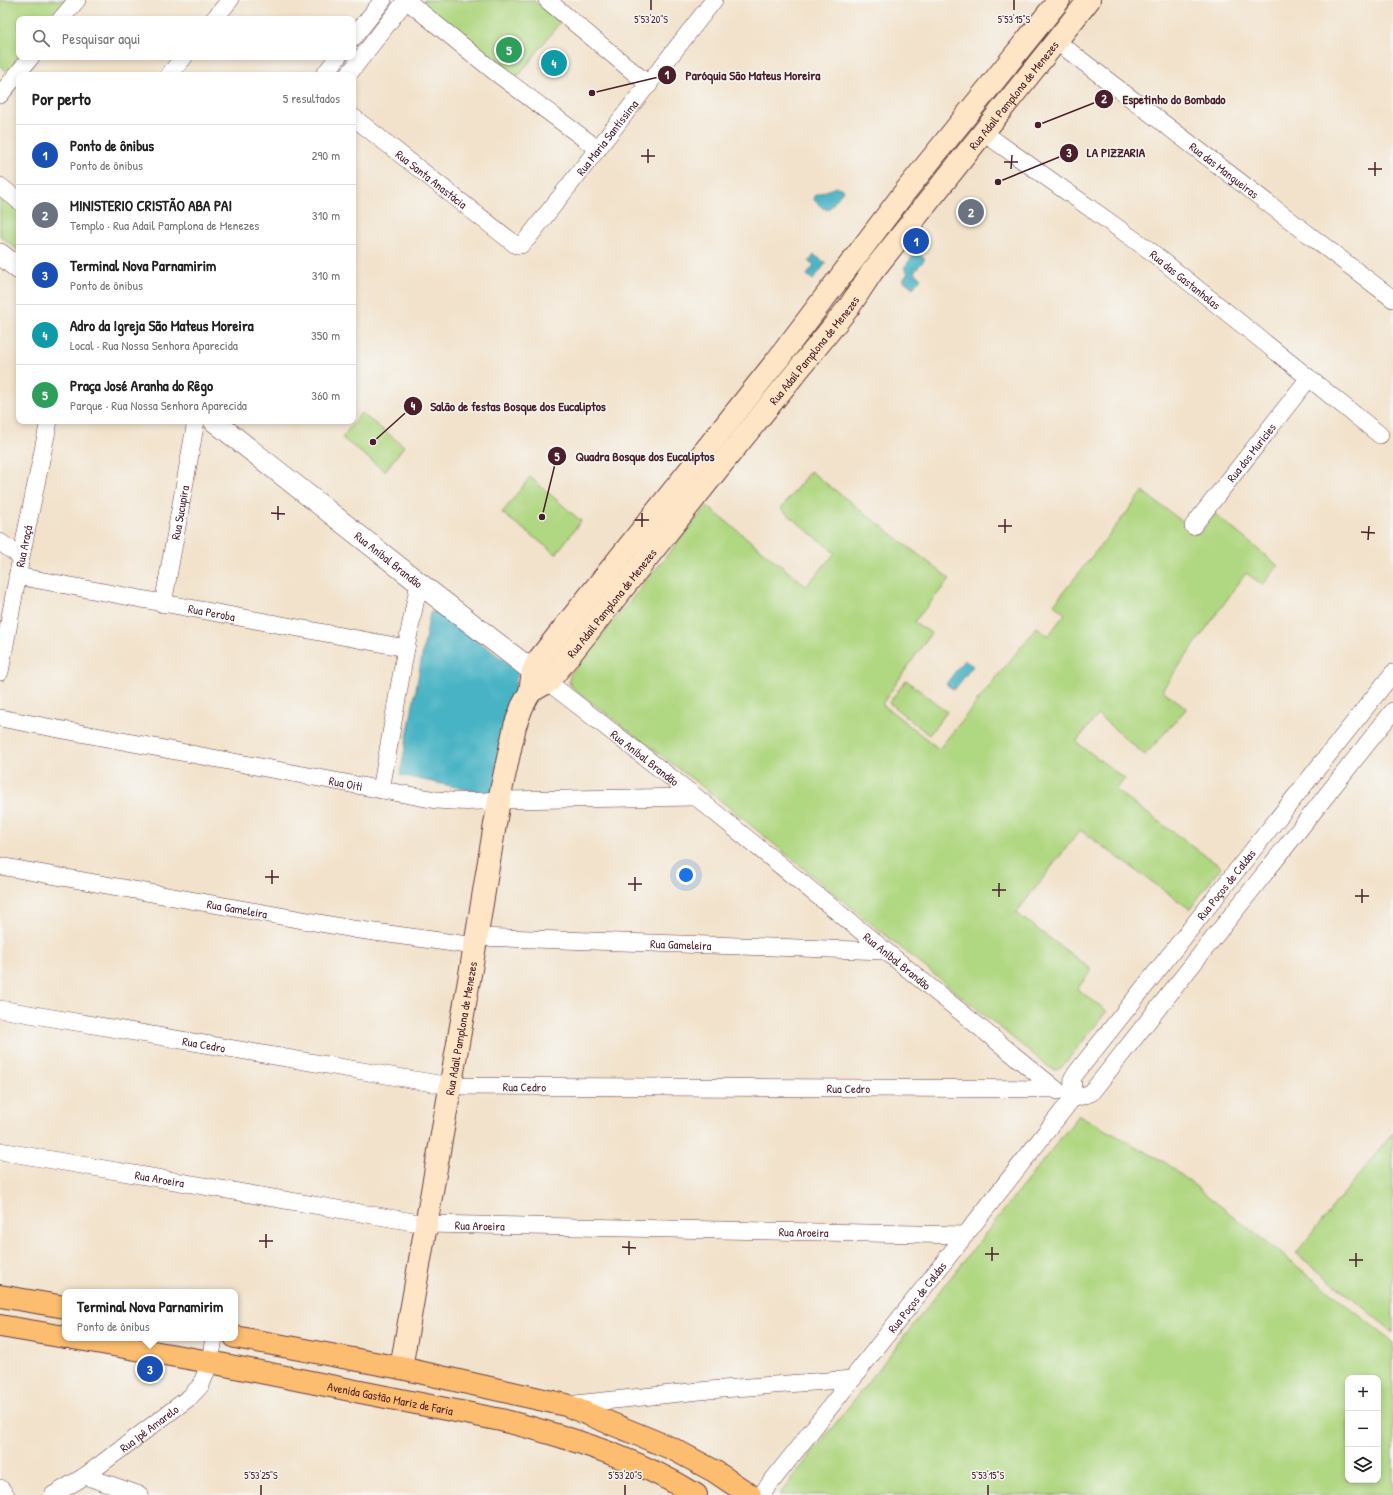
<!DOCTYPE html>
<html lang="pt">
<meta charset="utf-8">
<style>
body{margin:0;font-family:"Patrick Hand",sans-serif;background:#f6f6f6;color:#222}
.controls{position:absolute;right:12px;bottom:12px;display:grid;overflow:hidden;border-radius:8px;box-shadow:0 2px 6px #0003}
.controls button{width:36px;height:36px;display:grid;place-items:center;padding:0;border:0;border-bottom:1px solid #e0e0e0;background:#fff;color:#222;font:20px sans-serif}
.you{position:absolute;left:686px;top:875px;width:14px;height:14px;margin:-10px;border:3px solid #fff;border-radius:50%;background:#1a73e8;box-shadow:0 0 0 6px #1a73e833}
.badge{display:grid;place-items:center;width:26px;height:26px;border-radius:50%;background:#0b8043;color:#fff;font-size:13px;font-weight:700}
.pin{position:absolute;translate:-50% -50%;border:2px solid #fff;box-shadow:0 1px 4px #0006}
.popup{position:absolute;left:62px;top:1289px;width:176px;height:52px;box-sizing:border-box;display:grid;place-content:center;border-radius:8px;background:#fff;filter:drop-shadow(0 1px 3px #0005);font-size:13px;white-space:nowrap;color:#767676}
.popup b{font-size:15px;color:#222}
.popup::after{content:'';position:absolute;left:50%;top:100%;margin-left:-8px;border:8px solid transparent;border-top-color:#fff}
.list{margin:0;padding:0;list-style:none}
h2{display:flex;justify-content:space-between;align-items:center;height:52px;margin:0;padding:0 16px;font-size:17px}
h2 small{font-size:13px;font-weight:400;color:#767676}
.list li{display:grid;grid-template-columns:26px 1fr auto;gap:12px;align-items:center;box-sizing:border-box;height:60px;padding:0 16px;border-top:1px solid #e0e0e0}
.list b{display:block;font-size:15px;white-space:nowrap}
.list p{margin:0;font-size:13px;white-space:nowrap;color:#767676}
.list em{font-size:13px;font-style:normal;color:#767676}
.icon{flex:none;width:22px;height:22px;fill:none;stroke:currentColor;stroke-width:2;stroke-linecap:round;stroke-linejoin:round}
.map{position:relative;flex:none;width:1393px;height:1495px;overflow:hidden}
.search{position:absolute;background:#fff;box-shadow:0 2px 6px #0003;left:16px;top:16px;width:340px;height:44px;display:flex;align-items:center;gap:10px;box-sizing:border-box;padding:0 14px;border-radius:8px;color:#767676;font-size:15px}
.panel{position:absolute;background:#fff;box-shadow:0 2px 6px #0003;left:16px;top:72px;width:340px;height:352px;border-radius:8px}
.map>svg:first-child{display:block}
.green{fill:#b0d781;stroke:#7d7b56;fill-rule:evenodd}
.water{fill:#47b3c4;stroke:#486978}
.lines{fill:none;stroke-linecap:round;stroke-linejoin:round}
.minor-casing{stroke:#633c43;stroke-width:18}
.tertiary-casing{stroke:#633c43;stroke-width:22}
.secondary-casing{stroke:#633c43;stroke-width:24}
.primary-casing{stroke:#633c43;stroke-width:24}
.minor{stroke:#fff;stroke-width:17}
.tertiary{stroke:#fff;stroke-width:21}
.secondary{stroke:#fee5c5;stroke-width:22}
.primary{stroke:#fcbd6f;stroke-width:22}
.ticks{fill:none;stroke:#4a1f2b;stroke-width:1.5}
.labels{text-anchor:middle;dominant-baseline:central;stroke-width:3;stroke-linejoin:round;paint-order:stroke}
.street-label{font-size:12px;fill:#4a1f2b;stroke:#f6f6f2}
.ticks-label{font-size:10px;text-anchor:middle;fill:#4a1f2b;stroke:#f6f6f2;stroke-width:3;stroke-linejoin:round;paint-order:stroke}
.leader{fill:none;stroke:#4a1f2b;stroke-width:1.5}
.callout-dot{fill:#4a1f2b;stroke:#f6f6f2;stroke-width:1.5}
.mark-label{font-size:12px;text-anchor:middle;font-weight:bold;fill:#fff}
.callout-label{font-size:13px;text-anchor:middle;font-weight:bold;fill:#4a1f2b;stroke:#f6f6f2;stroke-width:3;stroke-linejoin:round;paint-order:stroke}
</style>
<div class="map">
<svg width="1393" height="1495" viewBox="0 0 1393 1495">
<rect width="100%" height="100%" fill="#f6f6f2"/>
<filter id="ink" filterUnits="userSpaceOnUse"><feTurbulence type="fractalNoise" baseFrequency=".025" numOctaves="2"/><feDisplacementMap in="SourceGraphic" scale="8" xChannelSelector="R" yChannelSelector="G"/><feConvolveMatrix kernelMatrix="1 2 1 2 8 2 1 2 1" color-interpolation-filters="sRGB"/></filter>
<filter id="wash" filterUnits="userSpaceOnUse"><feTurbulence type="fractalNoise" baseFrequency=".012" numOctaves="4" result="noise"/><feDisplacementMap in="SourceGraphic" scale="16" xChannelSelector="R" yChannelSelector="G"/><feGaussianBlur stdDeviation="0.9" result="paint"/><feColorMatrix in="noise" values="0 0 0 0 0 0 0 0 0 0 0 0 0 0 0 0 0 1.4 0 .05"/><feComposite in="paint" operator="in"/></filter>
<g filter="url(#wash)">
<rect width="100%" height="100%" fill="#f2e2cb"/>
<g class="green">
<path d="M 0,0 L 68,0 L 53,19 L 19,19 L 19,57 L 23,57 L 10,74 L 0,66 Z"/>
<path d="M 424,0 L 533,0 L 560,22 L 517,78 L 428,10 L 423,3 Z"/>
<path d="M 0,193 L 19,208 L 19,251 L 0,236 Z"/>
<path d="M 361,413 L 404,446 L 385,471 L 342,438 Z"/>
<path d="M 810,471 L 950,579 L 914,622 L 931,633 L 882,704 L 939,749 L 1037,627 L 1048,636 L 1065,614 L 1054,604 L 1143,492 L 1199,534 L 1215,514 L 1278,566 L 1263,585 L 1246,573 L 1162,690 L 1187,708 L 1145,755 L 1098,715 L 1076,742 L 1125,779 L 1115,790 L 1221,867 L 1190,909 L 1080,830 L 1016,913 L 1092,970 L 1077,989 L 1107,1011 L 1061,1068 L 1056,1070 L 1050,1068 L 842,900 L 725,804 L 574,689 L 569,683 L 570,675 L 707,506 L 806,586 L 835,553 L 781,509 Z"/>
<path d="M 530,477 L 581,521 L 556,554 L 502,513 Z"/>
<path d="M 906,680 L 947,712 L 929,735 L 889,703 Z"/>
<path d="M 1079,1115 L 1166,1163 L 1393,1342 L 1393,1495 L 779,1495 ZM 1348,1378 L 1378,1378 L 1378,1480 L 1348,1480 Z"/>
<path d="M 1393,1133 L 1393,1332 L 1296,1253 Z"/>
</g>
<g class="water">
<path d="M 836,187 L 841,188 L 843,191 L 828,210 L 823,208 L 814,200 L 815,195 Z"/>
<path d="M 916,252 L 925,259 L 914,272 L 921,278 L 913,288 L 903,280 L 908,273 L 904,268 Z"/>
<path d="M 814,255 L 826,263 L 813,280 L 807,275 L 814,266 L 809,262 Z"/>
<path d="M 438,610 L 518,671 L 497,796 L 400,775 L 430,613 Z"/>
<path d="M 964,660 L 973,666 L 954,690 L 946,684 Z"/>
</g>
</g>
<g filter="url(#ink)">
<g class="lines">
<defs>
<g id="minor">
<path d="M 406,0 L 495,72 L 598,149"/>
<path d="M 547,0 L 649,85"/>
<path d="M 61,19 L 77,0"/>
<path d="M 214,19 L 230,0"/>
<path d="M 353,38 L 383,0"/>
<path id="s1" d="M 1056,41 L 1393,299"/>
<path d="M 169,75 L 184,57"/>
<path d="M 324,75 L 338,57"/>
<path d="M 348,75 L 406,0"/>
<path d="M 0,95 L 31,57"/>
<path id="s2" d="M 353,117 L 516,245 L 521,245 L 528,238 L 714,0"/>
<path id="s3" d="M 984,133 L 1149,250 L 1380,435"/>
<path d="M 0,186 L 19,201"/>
<path id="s4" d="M 1193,526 L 1309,378"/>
<path d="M 0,542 L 21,557"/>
<path id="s5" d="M 17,576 L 406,648"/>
<path id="s6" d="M 163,604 L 196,421"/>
<path id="s7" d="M 0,672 L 21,557 L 49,421"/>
<path id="s8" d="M 548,682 L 696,797 L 1058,1091"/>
<path id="s9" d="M 0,718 L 436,800 C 458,802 477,802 499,800 L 696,797"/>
<path d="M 381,790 L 406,648 L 419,583"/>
<path id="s10" d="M 0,866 L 353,929 L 475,946"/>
<path id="s11" d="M 476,937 L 885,951"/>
<path id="s12" d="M 0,1009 L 450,1086 L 1055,1089"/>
<path id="s13" d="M 1072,1099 L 1073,1077 L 1393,673"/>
<path id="s14" d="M 0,1151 L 425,1224 L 965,1235"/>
<path d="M 566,1405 L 709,1390 L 853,1379"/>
<path d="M 85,1476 L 140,1495"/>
<path d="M 0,1488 L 6,1495"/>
<path id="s15" d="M 53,1495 L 85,1476 L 190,1397 L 201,1385 L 210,1362 L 214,1338"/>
<path id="s16" d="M 761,1495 L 1072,1099 L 1091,1093 L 1393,711"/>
</g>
<g id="tertiary">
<path d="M 0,254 L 19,269"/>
<path id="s17" d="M 214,421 L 419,583 L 547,682"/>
</g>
<g id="secondary">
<path id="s18" d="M 530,692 L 548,682 L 561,666 L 717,470 L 849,307 L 872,272 L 1089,0"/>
<path id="s19" d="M 401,1368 L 475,946 L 499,800 L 515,726 L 522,707 L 530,692 L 533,671 L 539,659 L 778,359 L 904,193 L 1059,0"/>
</g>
<g id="primary">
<path d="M 0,1296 L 65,1307"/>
<path d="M 0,1326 L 65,1337"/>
<path d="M 235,1337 L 401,1368 L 566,1405 L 673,1449 L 714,1471 L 750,1495"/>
<path id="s20" d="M 73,1338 L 210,1362 L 501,1420 C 566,1436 639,1459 696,1495"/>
</g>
</defs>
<use href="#minor" class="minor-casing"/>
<use href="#tertiary" class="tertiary-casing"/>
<use href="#secondary" class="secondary-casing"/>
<use href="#primary" class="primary-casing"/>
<use href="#minor" class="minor"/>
<use href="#tertiary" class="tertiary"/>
<use href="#secondary" class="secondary"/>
<use href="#primary" class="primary"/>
</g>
</g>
<path class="ticks" d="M 651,10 L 651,0M 1014,10 L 1014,0M 641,156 L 655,156M 1004,162 L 1018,162M 648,163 L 648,149M 1011,169 L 1012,155M 1368,169 L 1382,169M 1375,176 L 1375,162M 271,513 L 285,514M 278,520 L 278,506M 635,520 L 649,520M 998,526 L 1012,526M 642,527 L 642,513M 1361,532 L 1375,533M 1005,533 L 1005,519M 1368,540 L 1369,526M 265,877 L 279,877M 272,884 L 272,870M 628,884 L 642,884M 992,890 L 1006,890M 635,891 L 635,877M 1355,896 L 1369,896M 999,897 L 999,883M 1362,903 L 1362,889M 259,1241 L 273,1241M 622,1247 L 636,1248M 266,1248 L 266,1234M 985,1254 L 999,1254M 629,1255 L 629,1241M 1349,1260 L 1363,1260M 992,1261 L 992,1247M 1356,1267 L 1356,1253M 261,1495 L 261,1485M 625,1495 L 625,1485M 988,1495 L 988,1485"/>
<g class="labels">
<g class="street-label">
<text stroke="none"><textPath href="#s18" startOffset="770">Rua Adail Pamplona de Menezes</textPath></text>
<text stroke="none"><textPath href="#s2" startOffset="350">Rua Maria Santíssima</textPath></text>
<text stroke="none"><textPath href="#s1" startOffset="212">Rua das Mangueiras</textPath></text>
<text stroke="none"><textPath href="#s2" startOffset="100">Rua Santa Anastácia</textPath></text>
<text stroke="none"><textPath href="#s3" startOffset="249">Rua das Gastanholas</textPath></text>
<text stroke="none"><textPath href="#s18" startOffset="446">Rua Adail Pamplona de Menezes</textPath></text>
<text stroke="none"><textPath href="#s4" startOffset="94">Rua dos Muricies</textPath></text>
<text stroke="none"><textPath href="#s6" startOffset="93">Rua Sucupira</textPath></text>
<text stroke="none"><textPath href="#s7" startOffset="128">Rua Araçá</textPath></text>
<text stroke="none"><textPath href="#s17" startOffset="223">Rua Aníbal Brandão</textPath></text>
<text stroke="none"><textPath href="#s18" startOffset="122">Rua Adail Pamplona de Menezes</textPath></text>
<text stroke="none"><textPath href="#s5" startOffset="198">Rua Peroba</textPath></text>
<text stroke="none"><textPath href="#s8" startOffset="123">Rua Aníbal Brandão</textPath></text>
<text stroke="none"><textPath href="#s9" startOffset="352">Rua Oiti</textPath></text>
<text stroke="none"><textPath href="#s13" startOffset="268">Rua Poços de Caldas</textPath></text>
<text stroke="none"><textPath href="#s10" startOffset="241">Rua Gameleira</textPath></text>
<text stroke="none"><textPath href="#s11" startOffset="205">Rua Gameleira</textPath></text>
<text stroke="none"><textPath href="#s8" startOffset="447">Rua Aníbal Brandão</textPath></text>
<text stroke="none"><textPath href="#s19" startOffset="345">Rua Adail Pamplona de Menezes</textPath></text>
<text stroke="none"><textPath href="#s12" startOffset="207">Rua Cedro</textPath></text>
<text stroke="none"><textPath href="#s12" startOffset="531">Rua Cedro</textPath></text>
<text stroke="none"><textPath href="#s12" startOffset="855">Rua Cedro</textPath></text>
<text stroke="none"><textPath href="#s14" startOffset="162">Rua Aroeira</textPath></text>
<text stroke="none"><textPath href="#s14" startOffset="486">Rua Aroeira</textPath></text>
<text stroke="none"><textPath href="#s14" startOffset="810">Rua Aroeira</textPath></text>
<text stroke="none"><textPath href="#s16" startOffset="252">Rua Poços de Caldas</textPath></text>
<text stroke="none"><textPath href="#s20" startOffset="323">Avenida Gastão Mariz de Faria</textPath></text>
<text stroke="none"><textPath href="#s15" startOffset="117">Rua Ipê Amarelo</textPath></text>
</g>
</g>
<g class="ticks-label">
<text x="651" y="23">5°53'20"S</text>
<text x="1014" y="23">5°53'15"S</text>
<text x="261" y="1479">5°53'25"S</text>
<text x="625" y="1479">5°53'20"S</text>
<text x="988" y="1479">5°53'15"S</text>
</g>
<path class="leader" d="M592 93L667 75M1038 125L1104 99M998 182L1069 153M373 442L413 406M542 517L557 456"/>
<g class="callout-dot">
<circle cx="592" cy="93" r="4"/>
<circle cx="1038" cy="125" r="4"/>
<circle cx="998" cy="182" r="4"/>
<circle cx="373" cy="442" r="4"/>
<circle cx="542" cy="517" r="4"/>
<circle cx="667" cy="75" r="10"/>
<circle cx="1104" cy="99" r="10"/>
<circle cx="1069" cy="153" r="10"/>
<circle cx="413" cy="406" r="10"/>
<circle cx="557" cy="456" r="10"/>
</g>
<g class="mark-label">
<text x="667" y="79">1</text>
<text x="1104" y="103">2</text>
<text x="1069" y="157">3</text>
<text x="413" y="410">4</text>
<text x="557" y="461">5</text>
</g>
<g class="callout-label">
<text x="753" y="80">Paróquia São Mateus Moreira</text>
<text x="1174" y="104">Espetinho do Bombado</text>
<text x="1116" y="157">LA PIZZARIA</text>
<text x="518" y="411">Salão de festas Bosque dos Eucaliptos</text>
<text x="645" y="461">Quadra Bosque dos Eucaliptos</text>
</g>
</svg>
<div class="controls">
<button>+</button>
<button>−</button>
<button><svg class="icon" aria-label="layers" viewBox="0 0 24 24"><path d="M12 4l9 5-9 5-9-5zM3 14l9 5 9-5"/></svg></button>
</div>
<div class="you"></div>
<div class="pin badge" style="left:916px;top:241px;background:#1a4fb4">1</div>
<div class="pin badge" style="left:971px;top:212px;background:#6b7280">2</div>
<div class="pin badge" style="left:150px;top:1369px;background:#1a4fb4">3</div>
<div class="popup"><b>Terminal Nova Parnamirim</b>Ponto de ônibus</div>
<div class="pin badge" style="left:554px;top:63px;background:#0f9aa8">4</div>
<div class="pin badge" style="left:509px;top:50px;background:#2e9e5b">5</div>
<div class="search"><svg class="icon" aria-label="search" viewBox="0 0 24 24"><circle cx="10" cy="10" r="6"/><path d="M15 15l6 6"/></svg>Pesquisar aqui</div>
<section class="panel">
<h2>Por perto<small>5 resultados</small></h2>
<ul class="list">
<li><span class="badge" style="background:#1a4fb4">1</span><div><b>Ponto de ônibus</b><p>Ponto de ônibus</p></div><em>290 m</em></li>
<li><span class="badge" style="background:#6b7280">2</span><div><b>MINISTERIO CRISTÃO ABA PAI</b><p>Templo · Rua Adail Pamplona de Menezes</p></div><em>310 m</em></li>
<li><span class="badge" style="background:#1a4fb4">3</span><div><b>Terminal Nova Parnamirim</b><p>Ponto de ônibus</p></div><em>310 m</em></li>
<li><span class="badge" style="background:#0f9aa8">4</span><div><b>Adro da Igreja São Mateus Moreira</b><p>Local · Rua Nossa Senhora Aparecida</p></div><em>350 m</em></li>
<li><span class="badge" style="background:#2e9e5b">5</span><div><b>Praça José Aranha do Rêgo</b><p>Parque · Rua Nossa Senhora Aparecida</p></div><em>360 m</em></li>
</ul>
</section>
</div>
